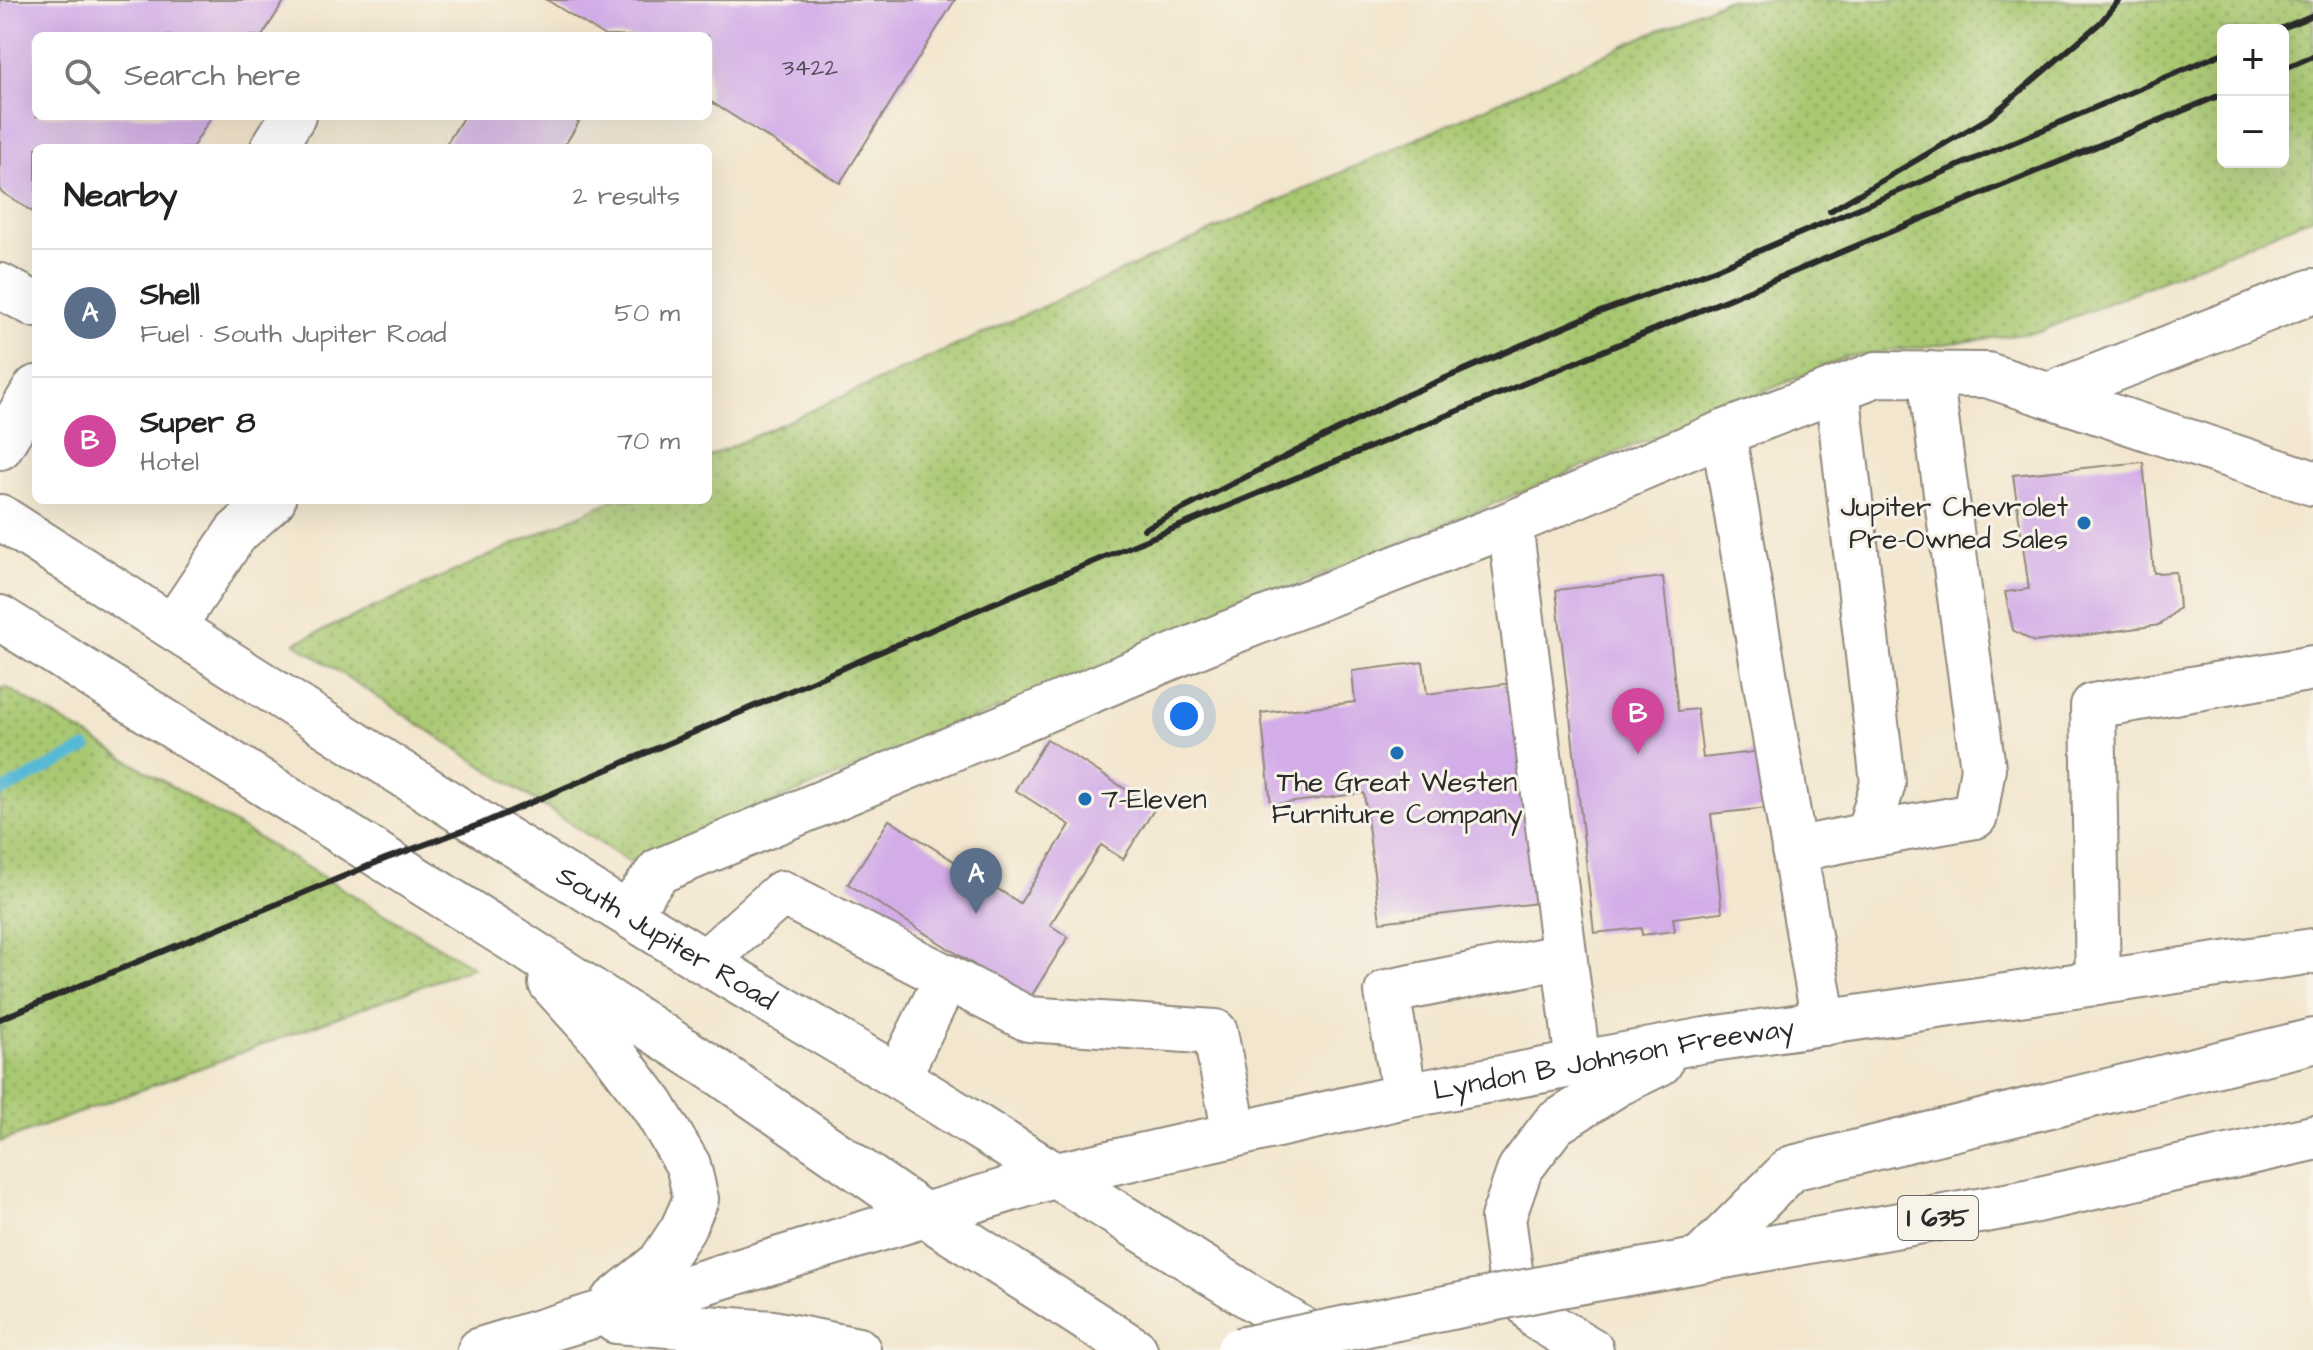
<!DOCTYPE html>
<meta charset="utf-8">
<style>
body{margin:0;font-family:"Architects Daughter",sans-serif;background:#f2f2f2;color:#222}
.controls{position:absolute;right:24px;top:24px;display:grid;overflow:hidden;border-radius:12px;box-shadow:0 8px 32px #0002}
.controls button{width:72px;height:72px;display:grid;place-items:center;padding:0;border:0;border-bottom:2px solid #e0e0e0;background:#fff;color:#222;font:40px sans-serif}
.you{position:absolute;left:1184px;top:716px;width:28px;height:28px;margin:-20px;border:6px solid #fff;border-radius:50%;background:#1a73e8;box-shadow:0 0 0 12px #1a73e833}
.badge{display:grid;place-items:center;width:52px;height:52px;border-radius:50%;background:#b45309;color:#fff;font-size:26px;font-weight:700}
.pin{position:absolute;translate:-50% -66px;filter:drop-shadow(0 2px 4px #0008)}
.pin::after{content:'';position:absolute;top:42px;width:28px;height:24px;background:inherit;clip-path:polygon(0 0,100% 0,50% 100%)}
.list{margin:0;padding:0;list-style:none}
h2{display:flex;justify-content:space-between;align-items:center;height:104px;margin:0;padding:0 32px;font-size:34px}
h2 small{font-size:26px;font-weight:400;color:#767676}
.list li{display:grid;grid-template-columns:52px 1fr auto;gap:24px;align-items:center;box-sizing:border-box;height:128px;padding:0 32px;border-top:2px solid #e0e0e0}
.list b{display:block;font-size:30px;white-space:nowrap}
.list p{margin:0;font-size:26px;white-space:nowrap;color:#767676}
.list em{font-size:26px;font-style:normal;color:#767676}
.icon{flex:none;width:44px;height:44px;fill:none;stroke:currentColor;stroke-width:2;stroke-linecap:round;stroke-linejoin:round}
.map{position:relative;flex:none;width:2313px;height:1350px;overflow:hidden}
.search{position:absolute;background:#fff;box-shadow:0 8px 32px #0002;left:32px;top:32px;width:680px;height:88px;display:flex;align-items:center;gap:20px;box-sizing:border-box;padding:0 28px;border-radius:12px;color:#767676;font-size:30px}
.panel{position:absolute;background:#fff;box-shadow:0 8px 32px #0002;left:32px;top:144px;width:680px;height:360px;border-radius:12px}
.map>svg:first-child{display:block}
.grass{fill:url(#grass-dots);stroke:#6a7a4e;stroke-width:2;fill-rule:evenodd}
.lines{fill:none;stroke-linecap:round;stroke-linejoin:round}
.stream{stroke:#56b9d5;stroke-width:12}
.building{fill:#d3ade8}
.minor-casing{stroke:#8f887c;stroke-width:48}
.major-casing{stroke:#8f887c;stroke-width:48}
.highway-casing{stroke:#8f887c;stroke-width:48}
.minor{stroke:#fff;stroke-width:44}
.major{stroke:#fff;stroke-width:44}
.highway{stroke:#fff;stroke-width:44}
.rail{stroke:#2b2b2b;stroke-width:6}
.highway-bridge-casing{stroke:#8f887c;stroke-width:48;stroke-linecap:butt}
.highway-bridge{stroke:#fff;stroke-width:44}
.poi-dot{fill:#1f6fb2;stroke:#f7f3e8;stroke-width:3}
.labels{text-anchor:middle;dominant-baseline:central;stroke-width:6;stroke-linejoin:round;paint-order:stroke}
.number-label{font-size:24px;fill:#554c5a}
.shield{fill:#f7f3e8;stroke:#686764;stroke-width:2}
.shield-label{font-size:26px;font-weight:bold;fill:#2b2b2b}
.poi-label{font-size:28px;fill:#2b2b2b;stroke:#f7f3e8;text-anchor:end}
.street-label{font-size:28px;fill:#2b2b2b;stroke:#f7f3e8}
</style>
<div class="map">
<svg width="2313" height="1350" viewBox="0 0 2313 1350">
<defs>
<pattern id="grass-dots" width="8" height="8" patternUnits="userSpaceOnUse" patternTransform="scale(2)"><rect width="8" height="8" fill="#a8c871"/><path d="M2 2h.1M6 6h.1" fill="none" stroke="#89a35d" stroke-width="1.8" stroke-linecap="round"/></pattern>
</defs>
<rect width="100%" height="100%" fill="#f7f3e8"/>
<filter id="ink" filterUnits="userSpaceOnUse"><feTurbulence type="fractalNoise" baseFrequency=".0125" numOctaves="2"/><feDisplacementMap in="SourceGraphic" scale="16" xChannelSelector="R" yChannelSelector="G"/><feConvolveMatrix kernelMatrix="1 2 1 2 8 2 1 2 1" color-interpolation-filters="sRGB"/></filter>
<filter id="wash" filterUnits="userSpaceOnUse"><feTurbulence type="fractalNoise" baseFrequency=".006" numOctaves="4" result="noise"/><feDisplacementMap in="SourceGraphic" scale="32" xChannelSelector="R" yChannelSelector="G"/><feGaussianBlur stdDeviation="1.8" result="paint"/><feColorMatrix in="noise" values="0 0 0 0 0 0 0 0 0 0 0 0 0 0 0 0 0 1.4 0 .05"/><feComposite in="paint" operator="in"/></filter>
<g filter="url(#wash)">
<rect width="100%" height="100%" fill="#f3e6ce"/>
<g class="grass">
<path d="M 1725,0 L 2313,0 L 2313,217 L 2039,332 L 1850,356 L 629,862 L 295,643 L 613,500 L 708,500 L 708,457 ZM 2223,30 L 2283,30 L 2283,162 L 2223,162 Z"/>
<path d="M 6,687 L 473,967 L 0,1142 L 0,690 Z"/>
</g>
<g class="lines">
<path class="stream" d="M 0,792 L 86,748"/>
</g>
<g id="blocks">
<g class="building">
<path d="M 0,0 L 285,0 L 262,36 L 36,36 L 36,116 L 212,116 L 192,148 L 36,148 L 36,214 L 0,191 Z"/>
<path d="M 547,0 L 955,0 L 840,183 L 708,100 L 708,36 L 605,36 Z"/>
<path d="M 464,116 L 569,116 L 579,122 L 563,148 L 444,148 Z"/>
<path d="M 2143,462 L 2154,573 L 2176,572 L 2179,608 L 2160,625 L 2034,642 L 2013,630 L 2005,592 L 2029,589 L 2013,475 Z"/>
<path d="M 1663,577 L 1678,711 L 1697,709 L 1703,758 L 1770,750 L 1776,807 L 1711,814 L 1722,912 L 1673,918 L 1675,931 L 1642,935 L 1641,928 L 1594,933 L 1556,590 Z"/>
<path d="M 1423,662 L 1427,694 L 1520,682 L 1546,902 L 1380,922 L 1364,793 L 1271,805 L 1261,713 L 1355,702 L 1352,671 Z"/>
<path d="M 1047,739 L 1155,808 L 1123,859 L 1101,845 L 1050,925 L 1068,937 L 1029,1000 L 848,884 L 889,820 L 1020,903 L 1070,825 L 1015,790 Z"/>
</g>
</g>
</g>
<g filter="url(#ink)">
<use href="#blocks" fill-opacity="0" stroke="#8f887c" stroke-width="2"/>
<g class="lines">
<defs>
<g id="minor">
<path d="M 273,148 L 293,116"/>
<path d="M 0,286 L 36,305"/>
<path d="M 2049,395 L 2313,291"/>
<path d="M 1723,433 L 1824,1023"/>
<path d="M 0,447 L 36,388"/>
<path d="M 1510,524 L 1578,1064"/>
<path d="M 173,627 L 236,533 L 273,500"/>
<path d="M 1868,835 L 1975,816 L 1983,768 L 1930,374"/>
<path d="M 1794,850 L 1868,835 L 1883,783 L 1837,389"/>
<path d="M 627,913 L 659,871 L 1229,633 L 1510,524 L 1723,433 L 1877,374 L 1987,375 L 2313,483"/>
<path d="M 705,962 L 782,893 L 1028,1019 L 1215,1032 L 1235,1134"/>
<path d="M 2098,983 L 2093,706 L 2313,668"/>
<path d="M 898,1077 L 947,977"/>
<path d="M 1405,1096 L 1387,992 L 1564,956"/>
</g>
<g id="major">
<path id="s1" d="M 0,517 L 481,824 L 705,962 L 898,1077 L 1335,1350"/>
<path d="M 0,618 L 512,939 L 721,1074 L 923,1214 L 1135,1350"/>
<path d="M 551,983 L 608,1046 L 653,1106 L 688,1165 L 696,1199 L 682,1230 L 660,1263 L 612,1302"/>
<path d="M 616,1321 L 773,1333 L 858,1350"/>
<path id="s2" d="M 480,1350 L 1057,1175 L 1405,1096 L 1705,1040 L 2313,951"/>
<path d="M 1591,1350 L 1539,1319 L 1512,1284 L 1503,1218 L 1520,1169 L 1554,1124 L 1617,1084 L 1660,1063"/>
</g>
<g id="highway">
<path d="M 1702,1258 L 1792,1168 L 2313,1041"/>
<path d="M 1560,1285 L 2018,1204 L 2313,1138"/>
</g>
</defs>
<use href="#minor" class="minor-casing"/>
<use href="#major" class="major-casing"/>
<use href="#highway" class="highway-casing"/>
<use href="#minor" class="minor"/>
<use href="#major" class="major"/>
<use href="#highway" class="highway"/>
<g class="rail">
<path d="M 2278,30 L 2313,15"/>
<path d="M 2283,69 L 2313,56"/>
<path d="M 1830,211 L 1990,117 L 2101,22 L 2119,0"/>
<path d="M 1144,529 L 1402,397 L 1589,316 L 1714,270 L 2223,53"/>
<path d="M 0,1019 L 385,859 L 481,824 L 989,605 L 2223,94"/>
</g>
<defs>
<path id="highway-bridge" d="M 1239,1350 L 1560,1285"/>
</defs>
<use href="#highway-bridge" class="highway-bridge-casing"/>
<use href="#highway-bridge" class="highway-bridge"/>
</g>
</g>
<g class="poi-dot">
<circle cx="2084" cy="523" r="8"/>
<circle cx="1397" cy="753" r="8"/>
<circle cx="1085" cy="799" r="8"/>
</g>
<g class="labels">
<g class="number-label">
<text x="810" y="68">3422</text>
</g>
<rect class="shield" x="1898" y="1196" width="80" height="44" rx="6"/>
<g class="shield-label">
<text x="1938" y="1218">I 635</text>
</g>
<g class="poi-label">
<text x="2068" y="507">Jupiter Chevrolet<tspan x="2068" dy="32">Pre-Owned Sales</tspan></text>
<text x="1397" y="782" text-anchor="middle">The Great Westen<tspan x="1397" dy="32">Furniture Company</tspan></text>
<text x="1101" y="799" text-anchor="start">7-Eleven</text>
</g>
<g class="street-label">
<text stroke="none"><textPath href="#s1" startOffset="788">South Jupiter Road</textPath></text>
<text stroke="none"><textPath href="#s2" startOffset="1172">Lyndon B Johnson Freeway</textPath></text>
</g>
</g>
</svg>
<div class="controls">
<button>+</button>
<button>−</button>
</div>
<div class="you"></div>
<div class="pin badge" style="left:976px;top:914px;background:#5c6f8a">A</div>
<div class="pin badge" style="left:1638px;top:754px;background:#d1479c">B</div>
<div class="search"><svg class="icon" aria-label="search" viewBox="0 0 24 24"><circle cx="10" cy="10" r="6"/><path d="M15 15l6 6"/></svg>Search here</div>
<section class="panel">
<h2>Nearby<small>2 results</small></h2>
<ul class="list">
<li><span class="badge" style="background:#5c6f8a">A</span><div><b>Shell</b><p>Fuel · South Jupiter Road</p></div><em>50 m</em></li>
<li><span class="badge" style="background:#d1479c">B</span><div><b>Super 8</b><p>Hotel</p></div><em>70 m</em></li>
</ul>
</section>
</div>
